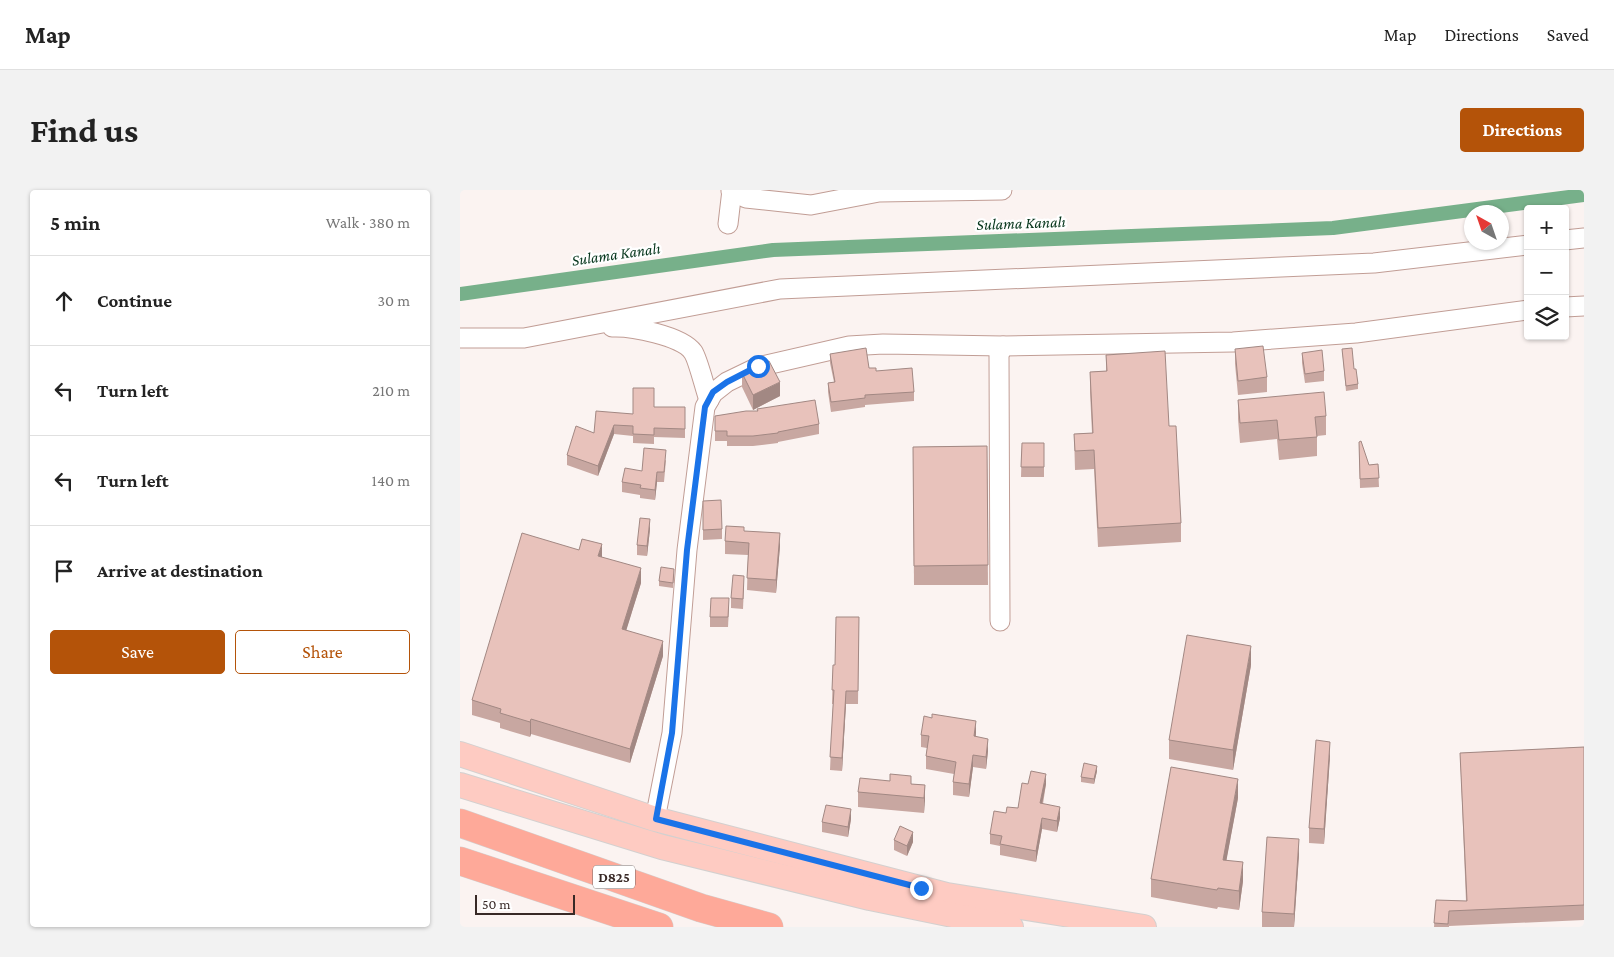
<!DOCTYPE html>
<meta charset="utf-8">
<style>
body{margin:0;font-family:"Crimson Pro",serif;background:#f2f2f2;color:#222}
.controls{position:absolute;right:15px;top:15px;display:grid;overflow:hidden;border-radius:5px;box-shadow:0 1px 4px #0004}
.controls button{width:45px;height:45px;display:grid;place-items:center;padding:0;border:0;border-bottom:1px solid #e0e0e0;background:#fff;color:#222;font:25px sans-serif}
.compass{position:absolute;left:1004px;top:15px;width:45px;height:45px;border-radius:50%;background:#fff;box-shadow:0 1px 4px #0004;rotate:320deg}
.scale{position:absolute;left:15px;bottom:12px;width:100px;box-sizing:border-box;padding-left:5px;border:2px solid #382926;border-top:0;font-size:14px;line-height:18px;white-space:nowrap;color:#382926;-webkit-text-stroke:4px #fff;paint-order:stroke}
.stop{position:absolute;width:15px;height:15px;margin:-11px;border:4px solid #1a73e8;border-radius:50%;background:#fff}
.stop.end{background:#1a73e8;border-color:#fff;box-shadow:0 1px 5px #0008}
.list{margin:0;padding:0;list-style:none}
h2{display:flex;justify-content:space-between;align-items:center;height:65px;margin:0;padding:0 20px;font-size:21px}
h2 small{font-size:16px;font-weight:400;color:#767676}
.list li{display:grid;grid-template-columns:32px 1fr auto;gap:15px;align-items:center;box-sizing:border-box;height:90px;padding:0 20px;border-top:1px solid #e0e0e0}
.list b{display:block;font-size:19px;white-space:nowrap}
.list em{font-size:16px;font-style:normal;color:#767676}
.actions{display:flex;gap:10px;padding:15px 20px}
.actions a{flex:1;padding:11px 0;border:1px solid #b45309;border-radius:5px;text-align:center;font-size:18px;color:#b45309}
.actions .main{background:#b45309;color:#fff}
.icon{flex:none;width:28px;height:28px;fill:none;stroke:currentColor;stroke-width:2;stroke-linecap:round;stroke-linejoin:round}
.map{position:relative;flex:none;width:1124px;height:737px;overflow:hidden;border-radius:5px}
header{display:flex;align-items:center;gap:30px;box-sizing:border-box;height:70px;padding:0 25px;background:#fff;border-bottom:1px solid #e0e0e0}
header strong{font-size:24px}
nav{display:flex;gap:28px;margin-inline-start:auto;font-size:18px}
.intro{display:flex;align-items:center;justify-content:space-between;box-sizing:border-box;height:120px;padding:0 30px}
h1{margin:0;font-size:35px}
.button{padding:12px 22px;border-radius:5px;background:#b45309;color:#fff;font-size:18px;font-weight:700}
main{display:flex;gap:30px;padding:0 30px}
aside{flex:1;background:#fff;border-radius:5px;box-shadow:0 1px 4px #0004}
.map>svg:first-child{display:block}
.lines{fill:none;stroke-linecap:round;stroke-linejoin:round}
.canal{stroke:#77b08a;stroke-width:14}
.minor-casing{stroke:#c19d95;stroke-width:21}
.major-casing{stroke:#d3d0cf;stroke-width:26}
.highway-casing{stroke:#d3d0cf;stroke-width:29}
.minor{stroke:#fff;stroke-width:19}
.major{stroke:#fecbc2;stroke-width:24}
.highway{stroke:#fea999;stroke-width:28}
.wall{fill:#c8a7a1}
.shaded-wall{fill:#a28883}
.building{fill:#e8c2bb;stroke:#a28883}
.route{stroke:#1a73e8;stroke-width:6}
.labels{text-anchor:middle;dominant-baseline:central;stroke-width:4.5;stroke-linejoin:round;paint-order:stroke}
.shield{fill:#fff;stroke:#746967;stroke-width:1}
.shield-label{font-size:14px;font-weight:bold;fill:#382926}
.water-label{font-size:16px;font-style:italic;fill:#06361c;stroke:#fff}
</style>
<header>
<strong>Map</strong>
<nav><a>Map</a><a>Directions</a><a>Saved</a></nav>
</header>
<div class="intro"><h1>Find us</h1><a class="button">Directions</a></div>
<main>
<aside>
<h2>5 min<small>Walk · 380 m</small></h2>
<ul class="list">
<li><svg class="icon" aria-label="ahead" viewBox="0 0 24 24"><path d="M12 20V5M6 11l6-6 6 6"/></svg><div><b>Continue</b></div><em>30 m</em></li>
<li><svg class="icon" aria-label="left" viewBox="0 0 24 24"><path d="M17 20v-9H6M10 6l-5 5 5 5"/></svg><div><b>Turn left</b></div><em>210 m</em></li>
<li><svg class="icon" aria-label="left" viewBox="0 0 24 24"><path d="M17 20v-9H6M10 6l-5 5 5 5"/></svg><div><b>Turn left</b></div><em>140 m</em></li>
<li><svg class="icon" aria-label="arrive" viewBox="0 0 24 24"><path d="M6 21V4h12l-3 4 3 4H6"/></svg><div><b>Arrive at destination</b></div></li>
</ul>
<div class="actions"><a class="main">Save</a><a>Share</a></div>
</aside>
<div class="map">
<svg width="1124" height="737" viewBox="0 0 1124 737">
<rect width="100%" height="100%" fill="#fbf3f1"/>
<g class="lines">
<path class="canal" d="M 0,104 L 313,60 L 873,38 L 1124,5"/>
<defs>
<g id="minor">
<path d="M 271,1 L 286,8 L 351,15 L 419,2 L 542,0"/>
<path d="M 268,34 L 272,0"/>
<path d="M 1105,50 L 1124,48"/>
<path d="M 1105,117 L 1124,116"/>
<path d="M 152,137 C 171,136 222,146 233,162 C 238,169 245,199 249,210"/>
<path d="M 0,148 L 64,148 L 320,99 L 914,73 L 1068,55"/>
<path d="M 540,431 L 539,165 L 543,156"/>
<path d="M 195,629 L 212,543 L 227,360 L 245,217 L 253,203 L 267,192 L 298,177 L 389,156 L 423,154 L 543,156 L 773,152 L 896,143 L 1068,120"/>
</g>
<g id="major">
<path d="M 0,564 L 195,629 L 487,705 L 684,737"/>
<path d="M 0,595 L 202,657 L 410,708 L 551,737"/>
</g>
<g id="highway">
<path d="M 0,633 L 241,718 L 309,737"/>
<path d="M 0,671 L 199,737"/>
</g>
</defs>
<use href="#minor" class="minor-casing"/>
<use href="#major" class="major-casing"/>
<use href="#highway" class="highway-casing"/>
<use href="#minor" class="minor"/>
<use href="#major" class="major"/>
<use href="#highway" class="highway"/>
</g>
<g class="wall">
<path d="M 775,159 L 807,187 L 807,202 L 778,205 L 775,174 Z"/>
<path d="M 882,159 L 894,179 L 898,194 L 898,199 L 886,201 Z"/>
<path d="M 842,163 L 864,181 L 864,191 L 845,193 L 842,173 Z"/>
<path d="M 370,164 L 416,181 L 454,202 L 454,211 L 405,215 L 405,217 L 371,222 L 368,202 L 368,193 L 374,192 L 370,173 Z"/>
<path d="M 646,165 L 709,236 L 721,333 L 721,352 L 638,357 L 634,279 L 615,280 L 614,244 L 632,243 L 630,202 L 630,182 L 646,181 Z"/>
<path d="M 282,183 L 320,206 L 293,220 L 282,197 Z"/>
<path d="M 778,210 L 866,226 L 866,245 L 857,246 L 857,266 L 819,270 L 817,249 L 780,253 L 778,229 Z"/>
<path d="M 194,217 L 225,217 L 225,248 L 194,247 L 194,254 L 173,253 L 173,246 L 154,244 L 138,286 L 107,275 L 107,265 L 134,243 L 173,224 Z"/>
<path d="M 297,219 L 359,234 L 359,244 L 318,252 L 318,253 L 293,256 L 267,256 L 267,251 L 255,251 L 255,226 L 297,221 Z"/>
<path d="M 899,252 L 909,275 L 918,274 L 919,297 L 900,298 Z"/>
<path d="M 562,253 L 584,253 L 584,287 L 561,287 Z"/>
<path d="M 527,256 L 528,395 L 454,395 L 453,257 Z"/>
<path d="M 206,270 L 204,292 L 197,292 L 195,310 L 180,308 L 180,305 L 162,302 L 162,292 L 182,281 Z"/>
<path d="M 243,311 L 262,339 L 262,349 L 243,350 Z"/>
<path d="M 190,339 L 187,366 L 177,365 L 177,355 Z"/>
<path d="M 284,341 L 320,356 L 316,403 L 287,400 L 288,365 L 265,364 L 265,351 Z"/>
<path d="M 142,367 L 181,393 L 166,440 L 203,466 L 170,573 L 71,544 L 70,547 L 40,538 L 40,533 L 12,525 L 12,510 Z"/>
<path d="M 214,384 L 213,398 L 199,396 L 199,391 Z"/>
<path d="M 284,396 L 283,419 L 271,418 L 271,408 Z"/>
<path d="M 269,418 L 268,437 L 250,437 L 250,427 Z"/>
<path d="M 399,427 L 398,514 L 386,514 L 382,581 L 370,580 L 373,514 L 372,514 L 373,475 L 375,475 Z"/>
<path d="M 791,475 L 773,580 L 709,569 L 709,550 Z"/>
<path d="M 516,543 L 516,547 L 528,561 L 526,579 L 513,577 L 509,607 L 493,605 L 493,592 L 494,584 L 466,579 L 466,566 L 467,558 L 461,557 L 461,545 Z"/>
<path d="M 1124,557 L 1124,730 L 989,736 L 989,737 L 974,737 L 976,710 L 1006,711 L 1000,563 Z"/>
<path d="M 870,566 L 864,654 L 849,653 L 849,638 Z"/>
<path d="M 637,581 L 634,594 L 621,592 L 621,587 Z"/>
<path d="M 451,594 L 465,595 L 464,623 L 398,617 L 398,602 Z"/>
<path d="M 568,594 L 586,594 L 583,614 L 600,628 L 597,642 L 582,639 L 576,672 L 540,665 L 540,656 L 530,654 L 530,644 L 546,623 L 558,618 Z"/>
<path d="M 778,608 L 766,671 L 783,691 L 779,720 L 758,717 L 757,719 L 691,707 L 691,689 Z"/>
<path d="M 391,629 L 388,647 L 362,642 L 362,632 Z"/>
<path d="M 434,650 L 453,652 L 447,666 L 434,660 Z"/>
<path d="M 839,664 L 834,737 L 802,737 L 802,722 Z"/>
</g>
<g class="shaded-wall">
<path d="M 320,192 L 320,206 L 293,220 L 293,205 Z"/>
<path d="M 154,235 L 154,244 L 138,286 L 138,276 Z"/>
<path d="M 197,282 L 197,292 L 195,310 L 195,300 Z"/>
<path d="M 190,329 L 190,339 L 187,366 L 187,356 Z"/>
<path d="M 320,343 L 320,356 L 316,403 L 316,390 Z"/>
<path d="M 142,354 L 142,369 L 138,366 Z"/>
<path d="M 181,378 L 181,393 L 162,454 L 162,439 Z"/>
<path d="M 203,451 L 203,466 L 170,573 L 170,559 Z"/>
<path d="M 791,456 L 791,475 L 773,580 L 773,560 Z"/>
<path d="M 386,501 L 386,514 L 382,581 L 382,568 Z"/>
<path d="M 71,529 L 71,544 L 70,547 L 70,532 Z"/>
<path d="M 516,531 L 516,543 L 514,559 L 514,546 Z"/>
<path d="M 528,549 L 528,561 L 526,579 L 526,567 Z"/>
<path d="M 870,552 L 870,566 L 864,654 L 864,639 Z"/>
<path d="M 513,565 L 513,577 L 509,607 L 509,594 Z"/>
<path d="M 637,576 L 637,581 L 634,594 L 634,589 Z"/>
<path d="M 586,584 L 586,594 L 580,624 L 580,613 Z"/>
<path d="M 778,589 L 778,608 L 763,689 L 763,670 Z"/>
<path d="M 465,595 L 465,610 L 464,623 L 464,608 Z"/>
<path d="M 600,617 L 600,628 L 597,642 L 597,631 Z"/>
<path d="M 391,619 L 391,629 L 388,647 L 388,637 Z"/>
<path d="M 582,628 L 582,639 L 576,672 L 576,661 Z"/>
<path d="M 453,642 L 453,652 L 447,666 L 447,656 Z"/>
<path d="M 839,649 L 839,664 L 834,737 L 834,724 Z"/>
<path d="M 783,672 L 783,691 L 779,720 L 779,701 Z"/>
</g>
<g class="building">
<path d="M 803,156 L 807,187 L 778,191 L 775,159 Z"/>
<path d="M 406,158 L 409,178 L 416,178 L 416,181 L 452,178 L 454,202 L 405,205 L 405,208 L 371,212 L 368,193 L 375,192 L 370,164 Z"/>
<path d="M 892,158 L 894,179 L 896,179 L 898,194 L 886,196 L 882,159 Z"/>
<path d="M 862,160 L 864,181 L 845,184 L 842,163 Z"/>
<path d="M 705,161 L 709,236 L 716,236 L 721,333 L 638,338 L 634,260 L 615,261 L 614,244 L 633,243 L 630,182 L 647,181 L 646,165 Z"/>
<path d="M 309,171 L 320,192 L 293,205 L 282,183 L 302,173 Z"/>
<path d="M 173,198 L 194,198 L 194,217 L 225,217 L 225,239 L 194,238 L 194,245 L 173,244 L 173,236 L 154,235 L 138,276 L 107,265 L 116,236 L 134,243 L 136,221 L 173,224 Z"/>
<path d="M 864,202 L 866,226 L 855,227 L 857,247 L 819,250 L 817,230 L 780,233 L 778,210 Z"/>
<path d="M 355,210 L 359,234 L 318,242 L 318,243 L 293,246 L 267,246 L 267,241 L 255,241 L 255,226 L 286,221 L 298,221 L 297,219 Z"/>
<path d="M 901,251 L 909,275 L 918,274 L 919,288 L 900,289 L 899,252 Z"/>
<path d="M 562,253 L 584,253 L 584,277 L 561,277 Z"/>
<path d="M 527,256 L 528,375 L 454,376 L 453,257 Z"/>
<path d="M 184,258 L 206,260 L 204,282 L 197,282 L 195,300 L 180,298 L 181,295 L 162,292 L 165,278 L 182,281 Z"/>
<path d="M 261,310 L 262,339 L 243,340 L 243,311 Z"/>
<path d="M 180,328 L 190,329 L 187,356 L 177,355 Z"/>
<path d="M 266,336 L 284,337 L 284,341 L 320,343 L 316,390 L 287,388 L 289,353 L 265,351 Z"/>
<path d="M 62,343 L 119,360 L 122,349 L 142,354 L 138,366 L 181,378 L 162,439 L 203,451 L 170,559 L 71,529 L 70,532 L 40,523 L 41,519 L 12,510 Z"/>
<path d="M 201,377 L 214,379 L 213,393 L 199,391 Z"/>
<path d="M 273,385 L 284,386 L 283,409 L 271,408 Z"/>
<path d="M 251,408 L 269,408 L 268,427 L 250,427 Z"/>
<path d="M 376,427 L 399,427 L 398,501 L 386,501 L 382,568 L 370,567 L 374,500 L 372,500 L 373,475 L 375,475 Z"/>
<path d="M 727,445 L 791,456 L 773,560 L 709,550 Z"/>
<path d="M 472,524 L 516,531 L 514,546 L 528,549 L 526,567 L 513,565 L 509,594 L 493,592 L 496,572 L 466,566 L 469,546 L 461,545 L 464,526 L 472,528 Z"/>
<path d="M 856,550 L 870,552 L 864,639 L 849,638 Z"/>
<path d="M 1124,557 L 1124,715 L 989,721 L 988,734 L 974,733 L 976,710 L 1007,711 L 1000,563 Z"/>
<path d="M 624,573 L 637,576 L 634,589 L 621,587 Z"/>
<path d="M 711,577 L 778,589 L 763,670 L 783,672 L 779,701 L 758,698 L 757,700 L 691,689 Z"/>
<path d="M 571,581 L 586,584 L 580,613 L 600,617 L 597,631 L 582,628 L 576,661 L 540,654 L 542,646 L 530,644 L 534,621 L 546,623 L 547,617 L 558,618 L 562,593 L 568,594 Z"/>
<path d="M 430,584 L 451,586 L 451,594 L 465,595 L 464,608 L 398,602 L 400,588 L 430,591 Z"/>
<path d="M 366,615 L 391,619 L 388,637 L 362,632 Z"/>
<path d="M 440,636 L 453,642 L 447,656 L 434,650 Z"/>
<path d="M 807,647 L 839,649 L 834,724 L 802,722 Z"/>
</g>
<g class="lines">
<path class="route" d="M 298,176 L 267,192 L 253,202 L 245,217 L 227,360 L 212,543 L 196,629 L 461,698"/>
</g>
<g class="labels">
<rect class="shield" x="133" y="675.5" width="42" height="23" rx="4"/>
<g class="shield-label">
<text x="154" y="687">D825</text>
</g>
<g class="water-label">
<text transform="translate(561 33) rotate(-2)">Sulama Kanalı</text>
<text transform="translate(156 64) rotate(-8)">Sulama Kanalı</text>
</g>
</g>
</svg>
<div class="controls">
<button>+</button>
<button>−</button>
<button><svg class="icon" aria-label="layers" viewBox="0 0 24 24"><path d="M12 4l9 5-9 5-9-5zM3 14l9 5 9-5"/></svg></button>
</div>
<svg class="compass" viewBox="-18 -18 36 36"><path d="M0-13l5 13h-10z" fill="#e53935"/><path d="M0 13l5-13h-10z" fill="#767676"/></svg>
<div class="scale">50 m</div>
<div class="stop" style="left:298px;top:176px"></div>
<div class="stop end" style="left:461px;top:698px"></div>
</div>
</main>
